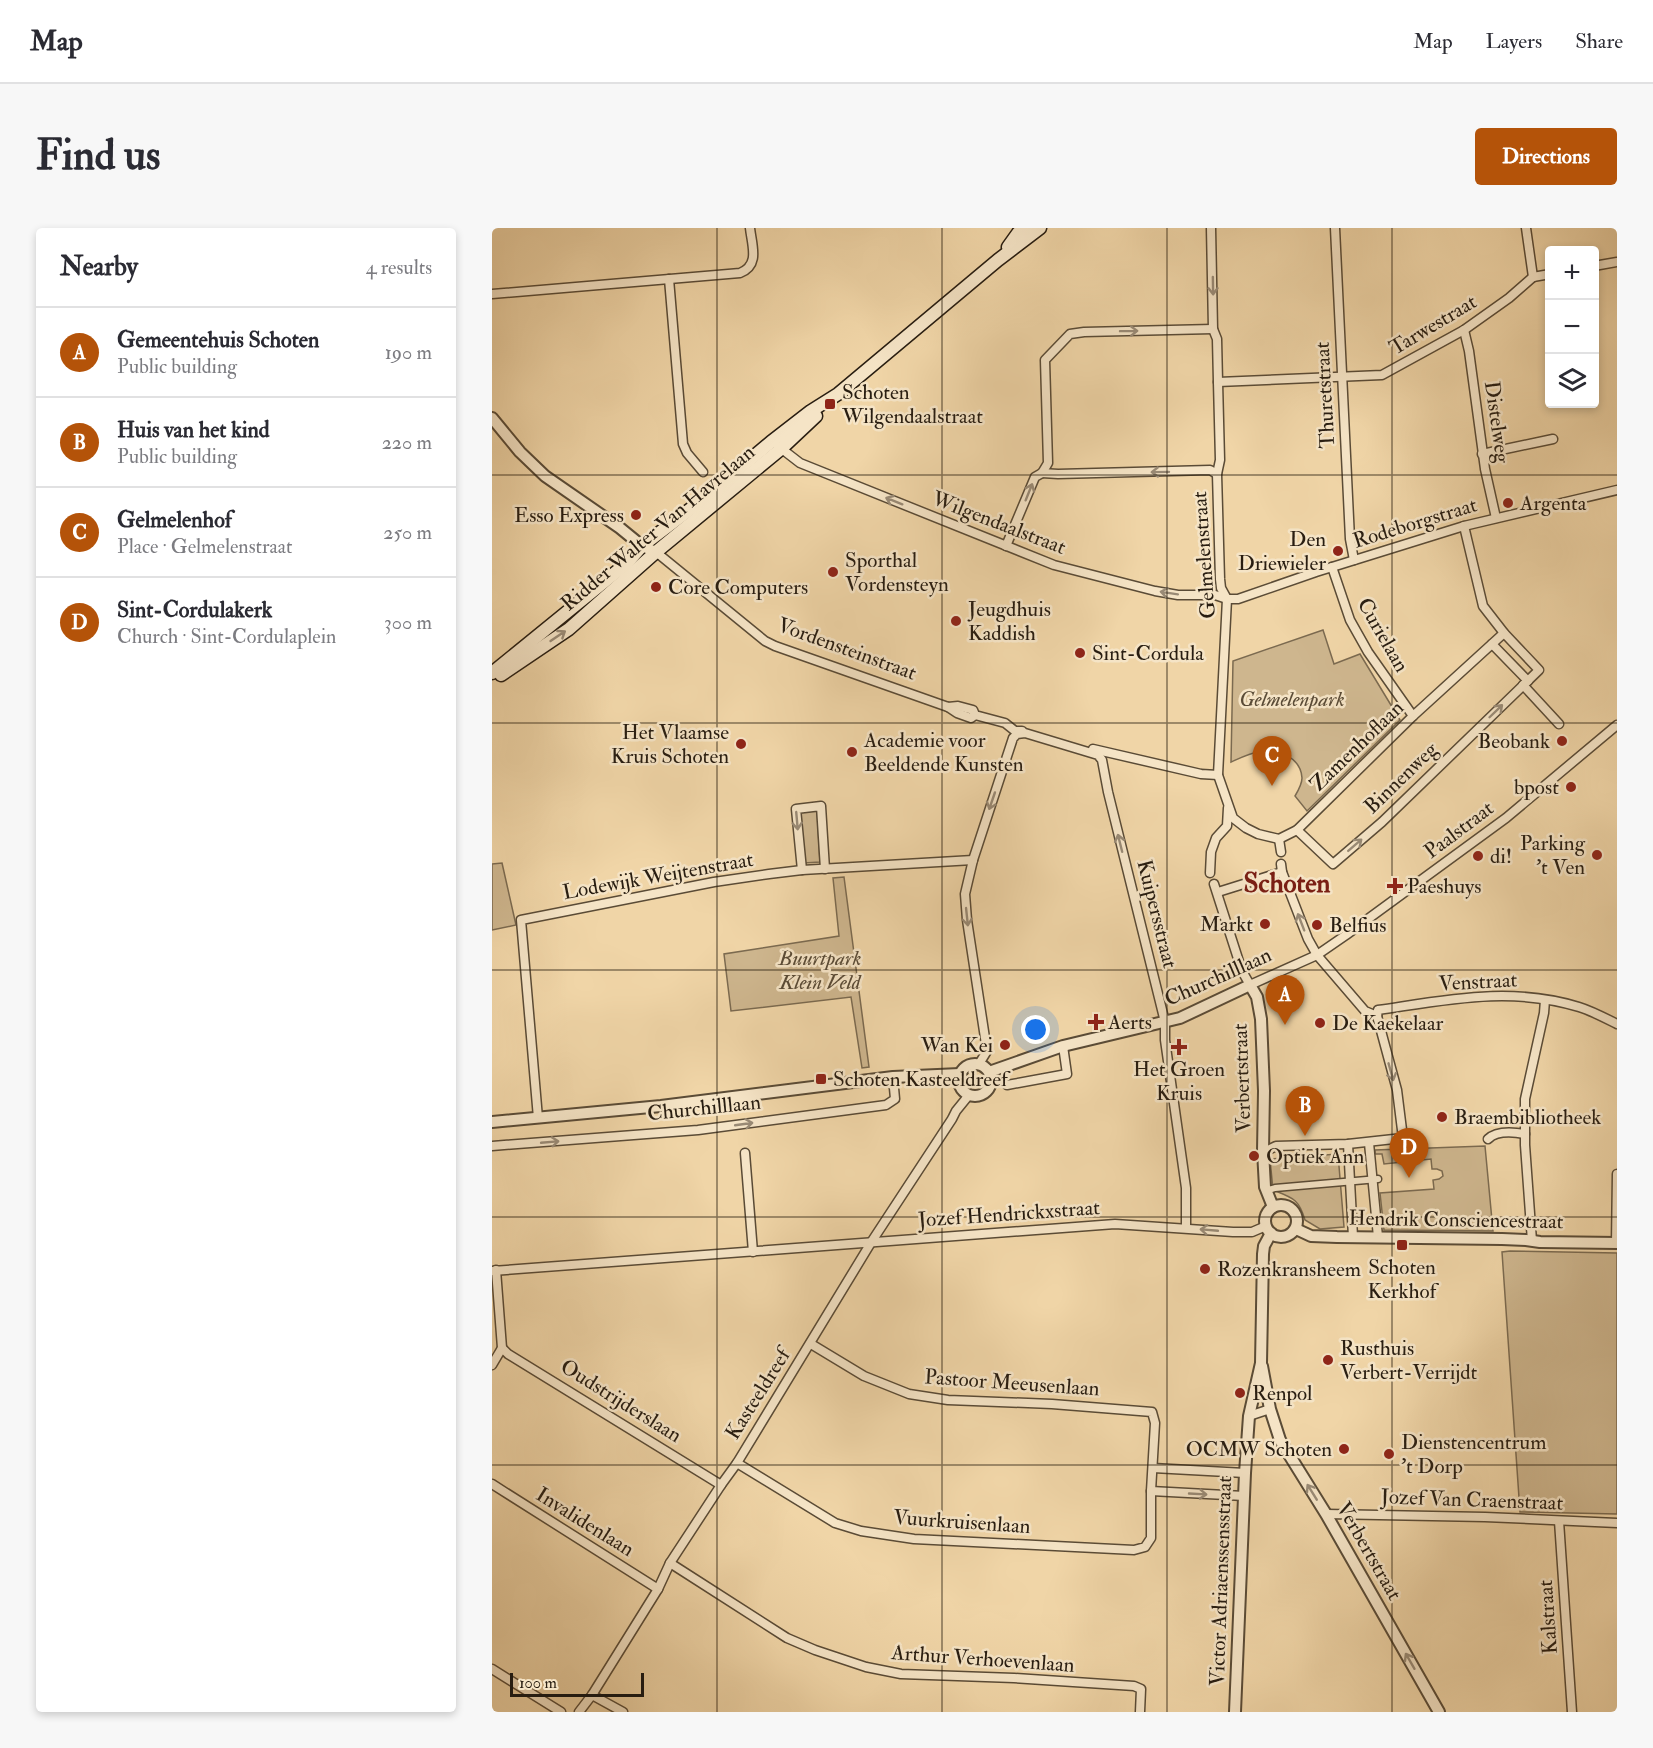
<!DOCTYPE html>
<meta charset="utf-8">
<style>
body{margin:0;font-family:"IM FELL Double Pica",serif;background:#f7f7f7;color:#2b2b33}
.controls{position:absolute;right:18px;top:18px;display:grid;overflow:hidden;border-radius:6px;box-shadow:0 3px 9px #0003}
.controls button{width:54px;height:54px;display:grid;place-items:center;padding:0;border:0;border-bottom:2px solid #e1e1e2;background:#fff;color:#2b2b33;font:30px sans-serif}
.scale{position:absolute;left:18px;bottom:15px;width:134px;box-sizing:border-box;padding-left:6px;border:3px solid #281d11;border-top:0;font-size:16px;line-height:21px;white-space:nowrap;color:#281d11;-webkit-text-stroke:4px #f5e4c6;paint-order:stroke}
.you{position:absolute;left:544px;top:802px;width:21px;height:21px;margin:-15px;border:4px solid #fff;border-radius:50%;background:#1a73e8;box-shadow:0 0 0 9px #1a73e833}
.badge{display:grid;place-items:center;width:39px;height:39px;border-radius:50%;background:#b45309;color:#fff;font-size:20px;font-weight:700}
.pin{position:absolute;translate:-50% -50px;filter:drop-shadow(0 2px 3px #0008)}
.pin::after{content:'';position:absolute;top:32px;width:21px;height:18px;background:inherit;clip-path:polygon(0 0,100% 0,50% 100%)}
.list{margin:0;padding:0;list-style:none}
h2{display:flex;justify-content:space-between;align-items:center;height:78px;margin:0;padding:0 24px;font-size:26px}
h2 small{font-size:20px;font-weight:400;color:#7c7c81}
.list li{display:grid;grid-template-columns:39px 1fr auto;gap:18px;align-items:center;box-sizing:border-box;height:90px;padding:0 24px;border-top:2px solid #e1e1e2}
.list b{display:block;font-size:22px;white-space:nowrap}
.list p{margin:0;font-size:20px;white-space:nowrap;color:#7c7c81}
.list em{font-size:20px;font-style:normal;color:#7c7c81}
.icon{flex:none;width:33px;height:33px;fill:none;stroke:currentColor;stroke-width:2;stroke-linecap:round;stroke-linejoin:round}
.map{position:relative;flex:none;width:1125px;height:1484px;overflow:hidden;border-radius:6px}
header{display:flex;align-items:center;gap:36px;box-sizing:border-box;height:84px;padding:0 30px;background:#fff;border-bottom:2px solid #e1e1e2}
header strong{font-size:28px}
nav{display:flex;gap:33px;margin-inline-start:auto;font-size:21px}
.intro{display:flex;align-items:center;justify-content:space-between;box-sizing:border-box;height:144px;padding:0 36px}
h1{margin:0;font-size:42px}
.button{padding:15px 27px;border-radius:6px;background:#b45309;color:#fff;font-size:21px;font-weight:700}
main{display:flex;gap:36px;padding:0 36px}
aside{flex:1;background:#fff;border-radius:6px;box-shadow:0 3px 9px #0003}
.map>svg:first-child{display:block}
.green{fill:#ceb68e;stroke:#7b6a50;stroke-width:1.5}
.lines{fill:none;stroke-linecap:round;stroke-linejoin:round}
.pedestrian-casing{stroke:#5a4b36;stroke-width:9}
.minor-casing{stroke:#5a4b36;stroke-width:11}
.tertiary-casing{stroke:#5a4b36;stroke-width:14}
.secondary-casing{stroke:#281d11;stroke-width:15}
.pedestrian{stroke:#f5e4c6;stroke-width:6}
.minor{stroke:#f5e4c6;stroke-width:8}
.tertiary{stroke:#f5e4c6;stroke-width:10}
.secondary{stroke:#f5e4c6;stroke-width:12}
.oneway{stroke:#998a75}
.grid{fill:none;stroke:#281d11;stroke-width:1.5;stroke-opacity:0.55}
.poi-dot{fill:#8f2418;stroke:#f5e4c6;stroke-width:2}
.labels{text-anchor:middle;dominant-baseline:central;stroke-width:5;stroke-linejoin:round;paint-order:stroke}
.street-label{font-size:21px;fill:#281d11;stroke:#f5e4c6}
.poi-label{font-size:21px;fill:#281d11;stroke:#f5e4c6;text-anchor:start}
.park-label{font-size:21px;font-style:italic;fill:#5a4b36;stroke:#f5e4c6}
.district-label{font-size:27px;font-weight:bold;fill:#7a1f14;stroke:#f5e4c6}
</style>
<header>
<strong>Map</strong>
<nav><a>Map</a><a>Layers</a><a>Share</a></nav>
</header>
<div class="intro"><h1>Find us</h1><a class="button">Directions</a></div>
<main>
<aside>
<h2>Nearby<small>4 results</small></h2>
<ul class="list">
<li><span class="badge">A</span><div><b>Gemeentehuis Schoten</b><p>Public building</p></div><em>190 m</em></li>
<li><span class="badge">B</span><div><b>Huis van het kind</b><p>Public building</p></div><em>220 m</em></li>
<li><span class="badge">C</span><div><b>Gelmelenhof</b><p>Place · Gelmelenstraat</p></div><em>250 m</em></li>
<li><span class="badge">D</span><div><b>Sint-Cordulakerk</b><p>Church · Sint-Cordulaplein</p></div><em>300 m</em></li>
</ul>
</aside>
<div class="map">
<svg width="1125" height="1484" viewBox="0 0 1125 1484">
<rect width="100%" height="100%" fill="#f0d5a7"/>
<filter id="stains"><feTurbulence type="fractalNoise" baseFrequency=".00333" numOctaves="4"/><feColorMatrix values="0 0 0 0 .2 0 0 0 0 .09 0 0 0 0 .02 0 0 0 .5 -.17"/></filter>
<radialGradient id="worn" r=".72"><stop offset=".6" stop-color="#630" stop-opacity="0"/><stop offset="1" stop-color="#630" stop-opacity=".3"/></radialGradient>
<g class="green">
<path d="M 831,402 L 842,436 L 868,426 L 908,492 L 815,583 L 803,568 C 806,563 810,556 810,550 C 809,529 785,520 767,524 C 758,525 748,530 739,534 L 741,433 Z"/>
<path d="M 325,582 L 328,634 L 312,635 L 308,583 Z"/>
<path d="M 10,635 L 24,697 L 0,702 L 0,636 Z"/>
<path d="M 352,649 L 377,839 L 370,840 L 359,769 L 239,783 L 232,726 L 347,708 L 341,650 Z"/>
<path d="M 993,918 L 1001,1003 L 892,1002 L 888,965 L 942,961 L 941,952 L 947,951 L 951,948 L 950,943 L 945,941 L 940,941 L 939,931 L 892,936 L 890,926 L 883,926 L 883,922 Z"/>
<path d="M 846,926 L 852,999 L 828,1001 L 813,992 C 807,971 801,970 781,962 L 778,931 Z"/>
<path d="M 1018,1023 L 1125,1025 L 1125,1286 L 1028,1284 L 1010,1024 Z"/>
</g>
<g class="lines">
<defs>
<path id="pedestrian" d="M 774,963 L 783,960 L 886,951"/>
<g id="minor">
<path d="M 719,0 L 721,101 L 725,111 L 726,154 L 728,232 L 725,246 L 728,351 L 729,360 L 735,371 L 726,547 L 741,590 L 754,600 L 766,606 L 787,611 L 805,602 L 921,488 L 1012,405"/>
<path d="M 843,0 L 858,311 L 862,332"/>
<path d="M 1034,0 L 1041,49"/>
<path d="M 1102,38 L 1125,34"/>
<path d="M 1041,49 L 1058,46"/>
<path d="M 177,51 L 191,216 L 195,225 L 211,244"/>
<path d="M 0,66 L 248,45 C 268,37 260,18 258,0"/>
<path d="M 972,102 L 977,123 L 993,241 L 1004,290"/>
<path d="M 726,154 L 890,147 L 972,102 L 1017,70 L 1041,49"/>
<path d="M 286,218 L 308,235 L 562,337 L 663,363 L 686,367 L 723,367 L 735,371 L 746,371 L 824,344 L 972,298 L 1125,262"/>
<path d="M 990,226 L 1061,211"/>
<path d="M 550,245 L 566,246 L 718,242 L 725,246"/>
<path d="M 514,318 L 543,249 L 550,245 L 556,235 L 553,132 L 578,106 L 592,104 L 721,101"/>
<path d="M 164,324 L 273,413 L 283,418 L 456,479 L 466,478 L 481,482 L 483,487 L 513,495 L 523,503 L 530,503"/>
<path d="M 840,339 L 858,392 L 876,424 L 921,488"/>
<path d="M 1000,416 L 1036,453"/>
<path d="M 1031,457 L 1067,496"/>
<path d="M 456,479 L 465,485 L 479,490 L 483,487"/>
<path d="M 601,521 L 709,546 L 726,547"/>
<path d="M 805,602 L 841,636 L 890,594 L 1047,442 L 1012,405 L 991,378 L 972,298"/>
<path d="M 787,611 L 789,624"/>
<path d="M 789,636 L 790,644 L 816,711 L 825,727 L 873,783 L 885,788"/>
<path d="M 310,642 L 304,581 L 329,578 L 333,641"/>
<path d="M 718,645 L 719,624 L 724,610 L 735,598 L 736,580"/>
<path d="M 722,656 L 750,743 L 758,757 L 825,727 L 854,707 L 1014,590 L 1125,497"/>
<path d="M 726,664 L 790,644"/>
<path d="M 885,788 L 886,782 C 955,772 1019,758 1087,779 C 1100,783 1113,790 1125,796"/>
<path d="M 487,836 L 495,823 L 475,692 L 473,666 L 481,632 L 521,510 L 525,506 L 533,505 L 606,527 L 610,532 L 616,564 L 673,794 L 673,812 L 694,960 L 694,1000"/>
<path d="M 515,857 L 575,846 L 571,818"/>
<path d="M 46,890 L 29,692 L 222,654 L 277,646 L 310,642 L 481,632"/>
<path d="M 996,911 C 1005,902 1022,904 1033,906"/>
<path d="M 877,915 L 886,1009"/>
<path d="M 856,916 L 861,1009"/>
<path d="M 0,918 L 206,902 L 394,877 L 403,871 L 401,849"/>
<path d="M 771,923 L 776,922 L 784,918 L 856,916 L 911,910 L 905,862 L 885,788"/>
<path d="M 253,925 L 261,1024"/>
<path d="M 1040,1013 L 1033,917 L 1033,871 L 1052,785 L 1053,772"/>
<path d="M 1124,1015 L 1125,946"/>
<path d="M 0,1043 L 623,996 L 741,1004 L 760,1004 L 774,998"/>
<path d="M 10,1120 L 16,1126 L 229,1257"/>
<path d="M 0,1137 L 10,1120 L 4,1042"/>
<path d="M 757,1188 L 778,1181"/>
<path d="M 245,1235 L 343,1295 L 369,1303 L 422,1311 L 642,1322 L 653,1319 L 659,1310 L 659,1263 L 663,1195 L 660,1184 L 560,1176 L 456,1172 L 417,1166 L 372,1148 L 319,1116"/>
<path d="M 661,1240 L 753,1245"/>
<path d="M 0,1256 L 166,1361"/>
<path d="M 659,1263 L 752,1268"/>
<path d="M 834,1286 L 993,1289 L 1125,1295"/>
<path d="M 1067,1293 L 1080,1484"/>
<path d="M 178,1335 L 295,1410 L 323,1422 L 374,1439 L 409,1446 L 522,1450 L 642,1458 L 649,1461 L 648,1484"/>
<path d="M 0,1441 L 69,1484"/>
<path d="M 100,1467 L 131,1484"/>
<path d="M 87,1484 L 100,1467 L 166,1361 L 178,1335 L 229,1257 L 245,1235 L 380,1013 L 460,891 L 464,883 L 477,867"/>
</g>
<g id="tertiary">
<path d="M 0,190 L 28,224 L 53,248 L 128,300 L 150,318 L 164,324"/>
<circle cx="483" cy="852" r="16"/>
<path d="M 497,844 L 571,818 L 688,790 L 758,757 L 765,769 L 769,791 L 772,863 L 771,923 L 773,959 L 781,979"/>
<path d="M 0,894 L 169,878 L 401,849 L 468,846"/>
<circle cx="789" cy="993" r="16"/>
<path d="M 804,1001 L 819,1008 L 845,1009 L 1010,1011 L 1034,1012 L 1048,1014 L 1125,1015"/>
<path d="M 770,1138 L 778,1181 L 788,1212 L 834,1286 L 947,1484"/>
<path d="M 743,1484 L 753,1245 L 757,1188 L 769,1135 L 771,1026 L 772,1018 L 779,1005"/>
</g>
<g id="secondary">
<path d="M 516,19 L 526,5 L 533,0"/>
<path d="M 0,445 L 134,336 L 150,318 L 209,273 L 279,214 L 319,183 L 346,166 L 506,32 L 548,0"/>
<path d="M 9,447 L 77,401 L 164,324 L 290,220 L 324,188"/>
</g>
</defs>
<use href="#pedestrian" class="pedestrian-casing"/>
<use href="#minor" class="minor-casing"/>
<use href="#tertiary" class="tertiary-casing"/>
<use href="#secondary" class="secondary-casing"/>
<use href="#pedestrian" class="pedestrian"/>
<use href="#minor" class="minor"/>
<use href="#tertiary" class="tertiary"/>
<use href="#secondary" class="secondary"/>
</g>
<defs><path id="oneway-shaft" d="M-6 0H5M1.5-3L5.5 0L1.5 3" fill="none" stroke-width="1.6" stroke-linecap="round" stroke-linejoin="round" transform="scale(1.5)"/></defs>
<g class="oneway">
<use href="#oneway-shaft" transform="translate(721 58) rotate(89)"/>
<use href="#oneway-shaft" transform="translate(637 103) rotate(-1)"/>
<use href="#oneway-shaft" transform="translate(668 244) rotate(179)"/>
<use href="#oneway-shaft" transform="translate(537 264) rotate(-68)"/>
<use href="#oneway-shaft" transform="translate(402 273) rotate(-158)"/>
<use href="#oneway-shaft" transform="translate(677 365) rotate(-171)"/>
<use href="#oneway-shaft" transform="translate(66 408) rotate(-34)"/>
<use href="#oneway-shaft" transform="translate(1004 483) rotate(-44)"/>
<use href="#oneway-shaft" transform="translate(500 573) rotate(109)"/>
<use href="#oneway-shaft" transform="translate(305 593) rotate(85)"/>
<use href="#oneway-shaft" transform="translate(628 615) rotate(-104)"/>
<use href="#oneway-shaft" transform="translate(863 617) rotate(-41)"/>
<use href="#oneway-shaft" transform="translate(475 689) rotate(84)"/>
<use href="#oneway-shaft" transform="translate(809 694) rotate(-111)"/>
<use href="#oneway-shaft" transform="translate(899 844) rotate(74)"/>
<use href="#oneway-shaft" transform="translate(252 896) rotate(-8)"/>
<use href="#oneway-shaft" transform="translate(58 914) rotate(-5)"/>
<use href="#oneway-shaft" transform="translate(717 1002) rotate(-175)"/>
<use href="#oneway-shaft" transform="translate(820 1264) rotate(-122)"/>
<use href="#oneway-shaft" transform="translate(706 1266) rotate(3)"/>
<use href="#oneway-shaft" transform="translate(918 1433) rotate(-120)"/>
</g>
<path class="grid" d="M 225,0 L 225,1484M 450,0 L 450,1484M 675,0 L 675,1484M 900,0 L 900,1484M 0,247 L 1125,247M 0,495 L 1125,495M 0,742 L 1125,742M 0,989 L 1125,989M 0,1237 L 1125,1237"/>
<g class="poi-dot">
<rect x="332" y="170" width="12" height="12" rx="3"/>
<circle cx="1016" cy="275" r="6"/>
<circle cx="144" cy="287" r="6"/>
<circle cx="846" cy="323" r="6"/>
<circle cx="341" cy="344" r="6"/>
<circle cx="164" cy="359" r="6"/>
<circle cx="464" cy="393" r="6"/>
<circle cx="588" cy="425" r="6"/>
<circle cx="1070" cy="513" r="6"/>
<circle cx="249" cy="516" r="6"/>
<circle cx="360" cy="524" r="6"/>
<circle cx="1079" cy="559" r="6"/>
<circle cx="1105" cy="627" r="6"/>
<circle cx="986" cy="628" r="6"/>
<path d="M900 649h6v6h6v6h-6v6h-6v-6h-6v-6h6z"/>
<circle cx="773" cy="696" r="6"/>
<circle cx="825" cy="697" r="6"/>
<path d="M601 785h6v6h6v6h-6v6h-6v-6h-6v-6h6z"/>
<circle cx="828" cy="795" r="6"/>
<circle cx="513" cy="817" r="6"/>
<path d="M684 810h6v6h6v6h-6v6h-6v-6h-6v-6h6z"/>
<rect x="323" y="845" width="12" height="12" rx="3"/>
<circle cx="950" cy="889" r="6"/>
<circle cx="762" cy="928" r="6"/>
<rect x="904" y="1011" width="12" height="12" rx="3"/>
<circle cx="713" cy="1041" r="6"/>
<circle cx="836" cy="1132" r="6"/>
<circle cx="748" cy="1165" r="6"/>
<circle cx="852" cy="1221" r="6"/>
<circle cx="897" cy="1226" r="6"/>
</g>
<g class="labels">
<g class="street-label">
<text transform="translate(941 97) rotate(-31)">Tarwestraat</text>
<text transform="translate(833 167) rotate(-93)">Thuretstraat</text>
<text transform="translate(1005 194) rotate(82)">Distelweg</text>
<text transform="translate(507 295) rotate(21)">Wilgendaalstraat</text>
<text transform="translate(923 295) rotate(-17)">Rodeborgstraat</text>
<text transform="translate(166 300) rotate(-40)">Ridder Walter Van Havrelaan</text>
<text transform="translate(712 327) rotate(-94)">Gelmelenstraat</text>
<text transform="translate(891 407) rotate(60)">Curielaan</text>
<text transform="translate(355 421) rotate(20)">Vordensteinstraat</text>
<text transform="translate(865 518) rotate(-44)">Zamenhoflaan</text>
<text transform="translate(909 550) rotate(-44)">Binnenweg</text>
<text transform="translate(967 602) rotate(-37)">Paalstraat</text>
<text transform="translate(166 648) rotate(-10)">Lodewijk Weijtenstraat</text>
<text transform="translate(665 686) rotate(76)">Kuipersstraat</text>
<text transform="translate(726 749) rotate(-24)">Churchilllaan</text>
<text transform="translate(986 754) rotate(-3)">Venstraat</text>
<text transform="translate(750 850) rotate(-92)">Verbertstraat</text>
<text transform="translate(212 880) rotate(-6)">Churchilllaan</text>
<text transform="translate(517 986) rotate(-4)">Jozef Hendrickxstraat</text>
<text transform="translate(964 992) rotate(1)">Hendrik Consciencestraat</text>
<text transform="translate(520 1155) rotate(4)">Pastoor Meeusenlaan</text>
<text transform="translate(266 1166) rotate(-58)">Kasteeldreef</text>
<text transform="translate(129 1173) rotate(32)">Oudstrijderslaan</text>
<text transform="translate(980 1272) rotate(2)">Jozef Van Craenstraat</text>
<text transform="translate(93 1294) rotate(32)">Invalidenlaan</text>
<text transform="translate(470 1294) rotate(4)">Vuurkruisenlaan</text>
<text transform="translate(877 1323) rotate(60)">Verbertstraat</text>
<text transform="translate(729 1353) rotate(-88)">Victor Adriaenssensstraat</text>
<text transform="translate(1056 1389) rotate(-94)">Kalstraat</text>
<text transform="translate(491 1431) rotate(4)">Arthur Verhoevenlaan</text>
</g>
<g class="poi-label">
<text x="350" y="164">Schoten<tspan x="350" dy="24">Wilgendaalstraat</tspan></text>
<text x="1028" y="275">Argenta</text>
<text x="132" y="287" text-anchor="end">Esso Express</text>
<text x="834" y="311" text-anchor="end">Den<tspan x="834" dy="24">Driewieler</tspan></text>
<text x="353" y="332">Sporthal<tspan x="353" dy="24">Vordensteyn</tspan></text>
<text x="176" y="359">Core Computers</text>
<text x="476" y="381">Jeugdhuis<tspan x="476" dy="24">Kaddish</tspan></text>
<text x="600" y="425">Sint-Cordula</text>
<text x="237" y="504" text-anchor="end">Het Vlaamse<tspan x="237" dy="24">Kruis Schoten</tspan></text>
<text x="372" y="512">Academie voor<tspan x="372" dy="24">Beeldende Kunsten</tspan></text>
<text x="1058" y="513" text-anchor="end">Beobank</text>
<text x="1067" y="559" text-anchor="end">bpost</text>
<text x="1093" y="615" text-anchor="end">Parking<tspan x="1093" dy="24">'t Ven</tspan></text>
<text x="998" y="628">di!</text>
<text x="915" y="658">Paeshuys</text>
<text x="761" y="696" text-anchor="end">Markt</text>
<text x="837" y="697">Belfius</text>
<text x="616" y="794">Aerts</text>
<text x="840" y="795">De Kaekelaar</text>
<text x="501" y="817" text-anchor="end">Wan Kei</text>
<text x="687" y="841" text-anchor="middle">Het Groen<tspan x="687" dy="24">Kruis</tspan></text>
<text x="341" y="851">Schoten Kasteeldreef</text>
<text x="962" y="889">Braembibliotheek</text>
<text x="774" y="928">Optiek Ann</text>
<text x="910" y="1039" text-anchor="middle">Schoten<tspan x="910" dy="24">Kerkhof</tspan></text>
<text x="725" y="1041">Rozenkransheem</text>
<text x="848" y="1120">Rusthuis<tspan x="848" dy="24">Verbert-Verrijdt</tspan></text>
<text x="760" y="1165">Renpol</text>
<text x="909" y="1214">Dienstencentrum<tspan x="909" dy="24">'t Dorp</tspan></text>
<text x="840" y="1221" text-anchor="end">OCMW Schoten</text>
</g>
<g class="park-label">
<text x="800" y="471">Gelmelenpark</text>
<text x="328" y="730">Buurtpark<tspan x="328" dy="24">Klein Veld</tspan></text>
</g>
<g class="district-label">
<text x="795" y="655">Schoten</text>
</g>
</g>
<rect width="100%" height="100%" filter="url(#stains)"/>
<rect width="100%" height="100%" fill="url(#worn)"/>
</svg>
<div class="controls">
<button>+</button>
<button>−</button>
<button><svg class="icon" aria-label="layers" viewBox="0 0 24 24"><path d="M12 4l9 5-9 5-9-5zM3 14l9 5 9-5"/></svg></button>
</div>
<div class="scale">100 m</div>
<div class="you"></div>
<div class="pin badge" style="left:793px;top:797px">A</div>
<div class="pin badge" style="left:813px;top:908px">B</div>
<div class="pin badge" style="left:780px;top:558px">C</div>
<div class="pin badge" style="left:917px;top:950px">D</div>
</div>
</main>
